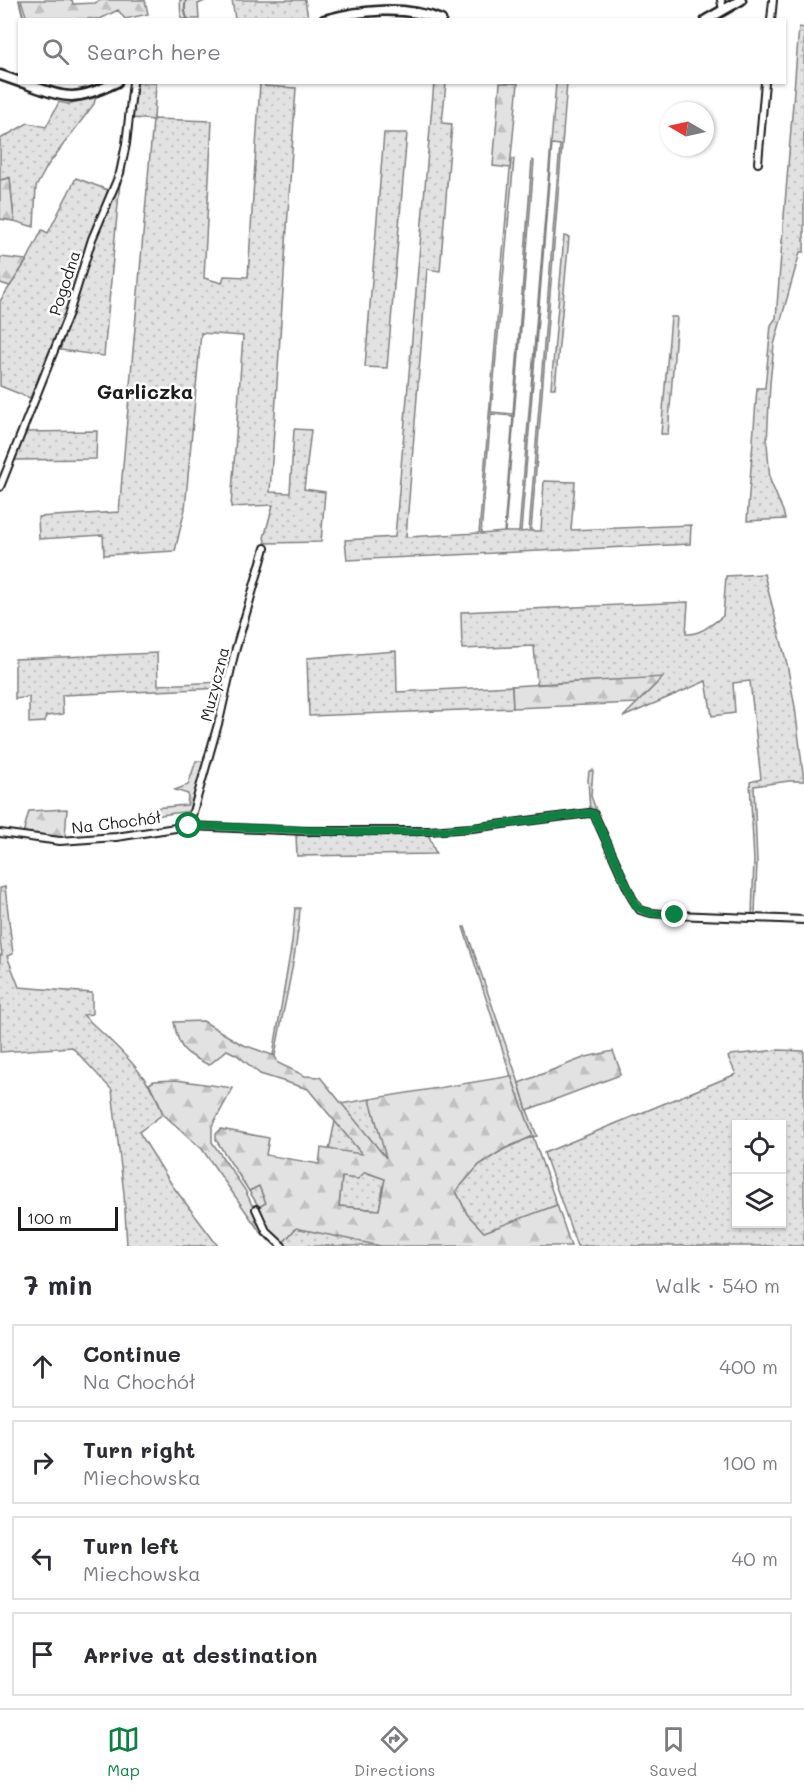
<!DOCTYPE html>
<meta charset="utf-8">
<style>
body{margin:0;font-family:Mali,sans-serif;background:#f2f2f3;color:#2b2b33}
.controls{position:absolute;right:18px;bottom:18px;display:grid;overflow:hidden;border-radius:0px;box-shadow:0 2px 4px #0004}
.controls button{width:54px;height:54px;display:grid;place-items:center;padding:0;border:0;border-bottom:2px solid #e1e1e2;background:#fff;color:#2b2b33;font:30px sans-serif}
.compass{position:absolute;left:660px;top:102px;width:54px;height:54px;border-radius:50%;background:#fff;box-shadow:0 2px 4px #0004;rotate:279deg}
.scale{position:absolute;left:18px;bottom:15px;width:100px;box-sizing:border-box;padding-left:6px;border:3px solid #1c1c1c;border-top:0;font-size:16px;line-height:21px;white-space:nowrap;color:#1c1c1c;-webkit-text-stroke:4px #fff;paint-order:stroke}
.stop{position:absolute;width:18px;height:18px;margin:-14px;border:4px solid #0b8043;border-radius:50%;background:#fff}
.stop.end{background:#0b8043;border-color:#fff;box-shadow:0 2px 6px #0008}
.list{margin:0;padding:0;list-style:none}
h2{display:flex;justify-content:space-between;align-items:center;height:78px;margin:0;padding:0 24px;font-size:26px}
h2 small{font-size:20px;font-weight:400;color:#7c7c81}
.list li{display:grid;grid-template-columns:39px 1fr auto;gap:18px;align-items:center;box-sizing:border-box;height:84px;margin:0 12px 12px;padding:0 12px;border:2px solid #e1e1e2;border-radius:0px}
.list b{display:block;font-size:22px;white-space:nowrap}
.list p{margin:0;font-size:20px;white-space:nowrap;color:#7c7c81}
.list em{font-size:20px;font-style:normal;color:#7c7c81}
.icon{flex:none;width:33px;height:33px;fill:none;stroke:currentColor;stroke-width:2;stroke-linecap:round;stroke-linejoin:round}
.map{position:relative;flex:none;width:804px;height:1246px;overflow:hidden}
.search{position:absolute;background:#fff;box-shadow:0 2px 4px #0004;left:18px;right:18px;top:18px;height:66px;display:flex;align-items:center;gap:15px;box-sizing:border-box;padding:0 21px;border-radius:0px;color:#7c7c81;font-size:22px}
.sheet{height:462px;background:#fff}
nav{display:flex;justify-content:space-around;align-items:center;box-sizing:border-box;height:84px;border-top:2px solid #e1e1e2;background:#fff;font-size:16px;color:#7c7c81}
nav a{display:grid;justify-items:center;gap:3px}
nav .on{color:#0b8043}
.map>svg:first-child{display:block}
.grass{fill:url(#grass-dots);stroke:#7f7f7f;stroke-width:1.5;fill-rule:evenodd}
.forest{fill:url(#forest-firs);stroke:#7f7f7f;stroke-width:1.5;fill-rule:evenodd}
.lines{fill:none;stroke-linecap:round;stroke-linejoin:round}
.stream{stroke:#7a7a7a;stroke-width:2}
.street-casing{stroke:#1c1c1c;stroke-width:10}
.secondary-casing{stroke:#1c1c1c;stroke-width:13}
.street{stroke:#fff;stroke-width:6}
.secondary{stroke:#fff;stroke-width:8}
.route{stroke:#0b8043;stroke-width:8}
.labels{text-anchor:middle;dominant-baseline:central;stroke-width:5;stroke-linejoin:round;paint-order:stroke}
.street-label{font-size:16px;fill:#1c1c1c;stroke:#fff}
.quarter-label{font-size:20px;font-weight:bold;fill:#1c1c1c;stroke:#fff}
</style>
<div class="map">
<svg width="804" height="1246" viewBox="0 0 804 1246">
<defs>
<pattern id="grass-dots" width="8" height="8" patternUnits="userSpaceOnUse" patternTransform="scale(1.5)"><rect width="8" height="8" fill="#e2e2e2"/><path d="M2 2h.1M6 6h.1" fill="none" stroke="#c1c1c1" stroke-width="1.8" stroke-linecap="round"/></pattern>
<pattern id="forest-firs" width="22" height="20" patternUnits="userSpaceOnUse" patternTransform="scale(1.5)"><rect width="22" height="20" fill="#e2e2e2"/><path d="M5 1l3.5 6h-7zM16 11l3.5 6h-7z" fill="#c1c1c1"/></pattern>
</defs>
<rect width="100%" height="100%" fill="#fff"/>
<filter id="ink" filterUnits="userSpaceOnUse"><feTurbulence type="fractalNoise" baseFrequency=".0167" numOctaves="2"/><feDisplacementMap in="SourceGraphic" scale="12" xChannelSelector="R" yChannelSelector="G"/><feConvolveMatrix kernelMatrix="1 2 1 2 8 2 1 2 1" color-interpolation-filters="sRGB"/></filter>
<g filter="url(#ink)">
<g class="grass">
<path d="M 232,0 L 305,0 L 308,17 L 300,20 L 235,19 Z"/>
<path d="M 799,27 L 804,28 L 804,252 L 800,252 L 774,345 L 770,383 L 767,443 L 770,480 L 783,511 L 785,519 L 747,521 L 757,388 L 765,388 L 771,325 L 776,318 Z"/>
<path d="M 434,82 L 446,83 L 442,123 L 452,124 L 440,271 L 427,269 L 406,537 L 479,533 L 511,158 L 514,159 L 491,412 L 513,414 L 532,160 L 534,161 L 505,532 L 519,532 L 556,83 L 567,83 L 531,531 L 541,531 L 544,481 L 575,482 L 571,530 L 691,525 L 690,544 L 347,560 L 345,540 L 395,537 ZM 552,144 L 560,145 L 529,531 L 521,532 ZM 491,414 L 513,416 L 504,532 L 481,534 Z"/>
<path d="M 136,83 L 156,83 L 154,119 L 212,121 L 204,278 L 222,283 L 224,276 L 248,277 L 260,83 L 265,83 L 265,86 L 296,88 L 270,492 L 290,493 L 294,429 L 311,430 L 304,489 L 325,492 L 321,542 L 266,543 L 264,538 L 273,505 L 231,507 L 243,336 L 201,333 L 185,509 L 175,551 L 104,555 L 103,535 L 39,539 L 38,517 L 119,512 L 153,120 L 133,118 Z"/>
<path d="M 96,96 L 94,104 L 48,165 L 36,187 L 34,227 L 14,221 L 10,178 L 0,180 L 0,139 L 28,123 L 46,127 L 59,102 L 68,104 Z"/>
<path d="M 384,133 L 407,133 L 387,368 L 365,367 Z"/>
<path d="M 76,178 L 108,190 L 86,246 L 69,304 L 30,398 L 0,386 L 0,301 L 27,260 L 42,230 L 48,233 Z"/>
<path d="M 120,182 L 104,356 L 60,350 L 95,240 Z"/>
<path d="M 564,236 L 569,237 L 555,388 L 551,388 Z"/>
<path d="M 671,317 L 677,317 L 668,434 L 661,434 Z"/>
<path d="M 97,431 L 96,459 L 13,460 L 25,432 Z"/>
<path d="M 764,574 L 787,664 L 795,707 L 804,781 L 789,781 L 754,786 L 757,862 L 755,914 L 752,915 L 754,861 L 750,782 L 761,779 L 750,681 L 733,683 L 735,713 L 712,716 L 706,681 L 623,717 L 662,678 L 537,684 L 534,646 L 462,649 L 461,612 L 688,602 L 686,634 C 700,635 712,624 723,616 L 726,576 Z"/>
<path d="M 396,651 L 397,692 L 512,686 L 513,708 L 309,716 L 307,658 Z"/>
<path d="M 157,653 L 158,685 L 224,682 L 224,688 L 62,695 L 63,714 L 46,716 L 45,722 L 29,723 L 29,697 L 15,699 L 15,659 Z"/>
<path d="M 593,770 L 591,796 L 596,810 L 590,811 L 588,780 L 589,771 Z"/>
<path d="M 428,833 L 436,854 L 297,856 L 296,835 Z"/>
<path d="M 5,887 L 13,954 L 7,956 L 19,987 L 92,993 L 92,1014 L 83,1015 C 113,1043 150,1074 163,1114 L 139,1132 L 172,1185 L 218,1246 L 127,1246 L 124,1194 L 112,1090 L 72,1047 L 0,1052 L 0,955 L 2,955 L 0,941 L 0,888 Z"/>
<path d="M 295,908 L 300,908 C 297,958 283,1007 275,1056 L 273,1055 L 292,942 Z"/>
<path d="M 463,927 L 465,927 L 519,1083 L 527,1110 L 537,1136 L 533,1137 L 557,1205 L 484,1233 L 467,1214 L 456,1191 L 479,1165 L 504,1149 L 533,1136 L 511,1076 Z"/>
<path d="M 778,1050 L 804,1051 L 804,1246 L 577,1246 L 544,1153 L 736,1074 L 728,1057 L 731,1055 ZM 736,1124 L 782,1124 L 782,1224 L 736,1224 Z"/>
<path d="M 370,1099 L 387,1159 L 340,1104 Z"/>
<path d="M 335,1121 L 363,1155 L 329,1150 Z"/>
<path d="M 365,1172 L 385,1179 L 379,1210 L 339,1206 L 342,1177 Z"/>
<path d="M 259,1186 L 266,1203 L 259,1207 L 249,1191 Z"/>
<path d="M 296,1228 L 372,1243 L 381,1246 L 285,1246 L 282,1244 Z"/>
</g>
<g class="forest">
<path d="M 21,0 L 72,0 L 73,4 L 95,3 L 101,0 L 145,0 L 148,14 L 125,19 L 118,10 L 100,19 L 27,19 Z"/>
<path d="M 180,0 L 207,0 L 198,4 L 199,19 L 181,19 Z"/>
<path d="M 500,83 L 518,83 L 510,168 L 493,166 Z"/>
<path d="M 10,178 L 14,221 L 0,219 L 0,180 Z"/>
<path d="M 0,257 L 27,260 L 10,286 L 0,283 Z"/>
<path d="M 663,677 L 637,703 L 513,708 L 512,686 Z"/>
<path d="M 196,761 L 205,761 L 190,811 L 154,816 L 154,808 L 187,805 L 188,794 L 175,790 L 188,785 Z"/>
<path d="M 67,809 L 65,838 L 23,833 L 29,811 Z"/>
<path d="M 203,1021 L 241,1044 L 275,1056 L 278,1063 L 305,1076 L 320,1077 L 386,1158 L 370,1099 L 511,1076 L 533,1136 L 504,1149 L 479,1165 L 456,1191 L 467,1214 L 484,1232 L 557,1205 L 571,1246 L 381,1246 L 296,1228 L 282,1244 L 269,1230 L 259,1207 L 266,1203 L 259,1186 L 249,1191 L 216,1140 L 216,1134 L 221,1129 L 269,1138 L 266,1155 L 319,1164 L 321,1148 L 362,1154 L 308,1089 L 260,1074 L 237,1055 L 227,1050 L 209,1065 C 184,1053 179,1050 174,1022 ZM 365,1172 L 385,1179 L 379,1210 L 339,1206 L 342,1177 L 358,1179 Z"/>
<path d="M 613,1051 L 620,1070 L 620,1075 L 527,1110 L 519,1083 L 586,1057 Z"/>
<path d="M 176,1080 L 233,1088 L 212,1126 L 212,1142 L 245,1190 L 269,1241 L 258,1229 L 202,1149 L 163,1114 L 158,1100 L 149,1084 L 154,1081 Z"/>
</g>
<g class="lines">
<g class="stream">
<path d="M 19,0 L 24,20"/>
<path d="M 186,0 C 184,7 184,13 188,20"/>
</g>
<defs>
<g id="street">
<path d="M 721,0 L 723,10"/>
<path d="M 771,20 L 773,0"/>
<path d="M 758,163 L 765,82"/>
<path d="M 0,487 L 69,313 L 92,239 L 120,173 L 126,144 L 133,82"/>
<path d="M 189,826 L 220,717 L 234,655 L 265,548"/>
<path d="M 0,833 L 60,841 L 116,837 L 189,826 L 305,831 L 428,831 L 472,828 L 589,813 L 594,814 L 632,898 L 640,910 L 651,913 L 675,915 L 804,920"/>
<path d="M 256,1209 L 266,1231 L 282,1246"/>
</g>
<g id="secondary">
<path d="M 324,20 C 360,10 405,5 441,20"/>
<path d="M 706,20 L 741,0"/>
<path d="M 0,75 L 20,82"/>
<path d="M 21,82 C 66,98 72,103 117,82"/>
</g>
</defs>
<use href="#street" class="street-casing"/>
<use href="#secondary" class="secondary-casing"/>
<use href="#street" class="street"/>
<use href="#secondary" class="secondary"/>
</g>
</g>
<g class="lines" filter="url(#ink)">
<path class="route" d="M 189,826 C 269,827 350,835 430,831 C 483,828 536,820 589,813 L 594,814 L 636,906 C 647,915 662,914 675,915"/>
</g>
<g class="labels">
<g class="street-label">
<text transform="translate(64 283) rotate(-72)">Pogodna</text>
<text transform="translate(214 684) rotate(-76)">Muzyczna</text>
<text transform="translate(116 822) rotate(-7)">Na Chochół</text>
</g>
<g class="quarter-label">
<text x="145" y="391">Garliczka</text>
</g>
</g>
</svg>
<div class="controls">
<button><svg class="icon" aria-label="locate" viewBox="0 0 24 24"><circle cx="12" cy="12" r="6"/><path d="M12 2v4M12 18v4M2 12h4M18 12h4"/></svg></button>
<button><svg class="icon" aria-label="layers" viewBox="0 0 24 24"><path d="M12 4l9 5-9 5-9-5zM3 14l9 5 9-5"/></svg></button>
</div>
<svg class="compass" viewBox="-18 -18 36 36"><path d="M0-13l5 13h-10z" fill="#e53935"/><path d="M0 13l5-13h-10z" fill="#7c7c81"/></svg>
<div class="scale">100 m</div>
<div class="stop" style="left:189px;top:826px"></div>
<div class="stop end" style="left:675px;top:915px"></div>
<div class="search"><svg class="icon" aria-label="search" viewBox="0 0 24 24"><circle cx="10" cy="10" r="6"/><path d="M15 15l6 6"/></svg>Search here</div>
</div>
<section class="sheet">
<h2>7 min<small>Walk · 540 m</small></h2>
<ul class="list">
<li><svg class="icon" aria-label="ahead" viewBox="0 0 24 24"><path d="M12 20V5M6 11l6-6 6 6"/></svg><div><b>Continue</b><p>Na Chochół</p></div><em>400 m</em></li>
<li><svg class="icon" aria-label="right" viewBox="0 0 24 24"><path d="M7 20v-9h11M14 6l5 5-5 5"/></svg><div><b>Turn right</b><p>Miechowska</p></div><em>100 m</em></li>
<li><svg class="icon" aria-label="left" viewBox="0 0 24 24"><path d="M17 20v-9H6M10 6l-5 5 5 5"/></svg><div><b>Turn left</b><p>Miechowska</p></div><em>40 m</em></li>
<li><svg class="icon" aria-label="arrive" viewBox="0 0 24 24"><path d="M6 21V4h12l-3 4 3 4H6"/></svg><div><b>Arrive at destination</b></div></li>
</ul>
</section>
<nav>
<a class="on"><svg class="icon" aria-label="map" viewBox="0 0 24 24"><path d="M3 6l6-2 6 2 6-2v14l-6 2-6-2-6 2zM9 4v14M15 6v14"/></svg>Map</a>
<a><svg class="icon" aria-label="directions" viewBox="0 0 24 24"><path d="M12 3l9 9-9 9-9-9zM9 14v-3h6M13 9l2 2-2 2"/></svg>Directions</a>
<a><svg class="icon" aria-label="saved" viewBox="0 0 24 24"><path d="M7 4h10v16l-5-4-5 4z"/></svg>Saved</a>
</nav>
